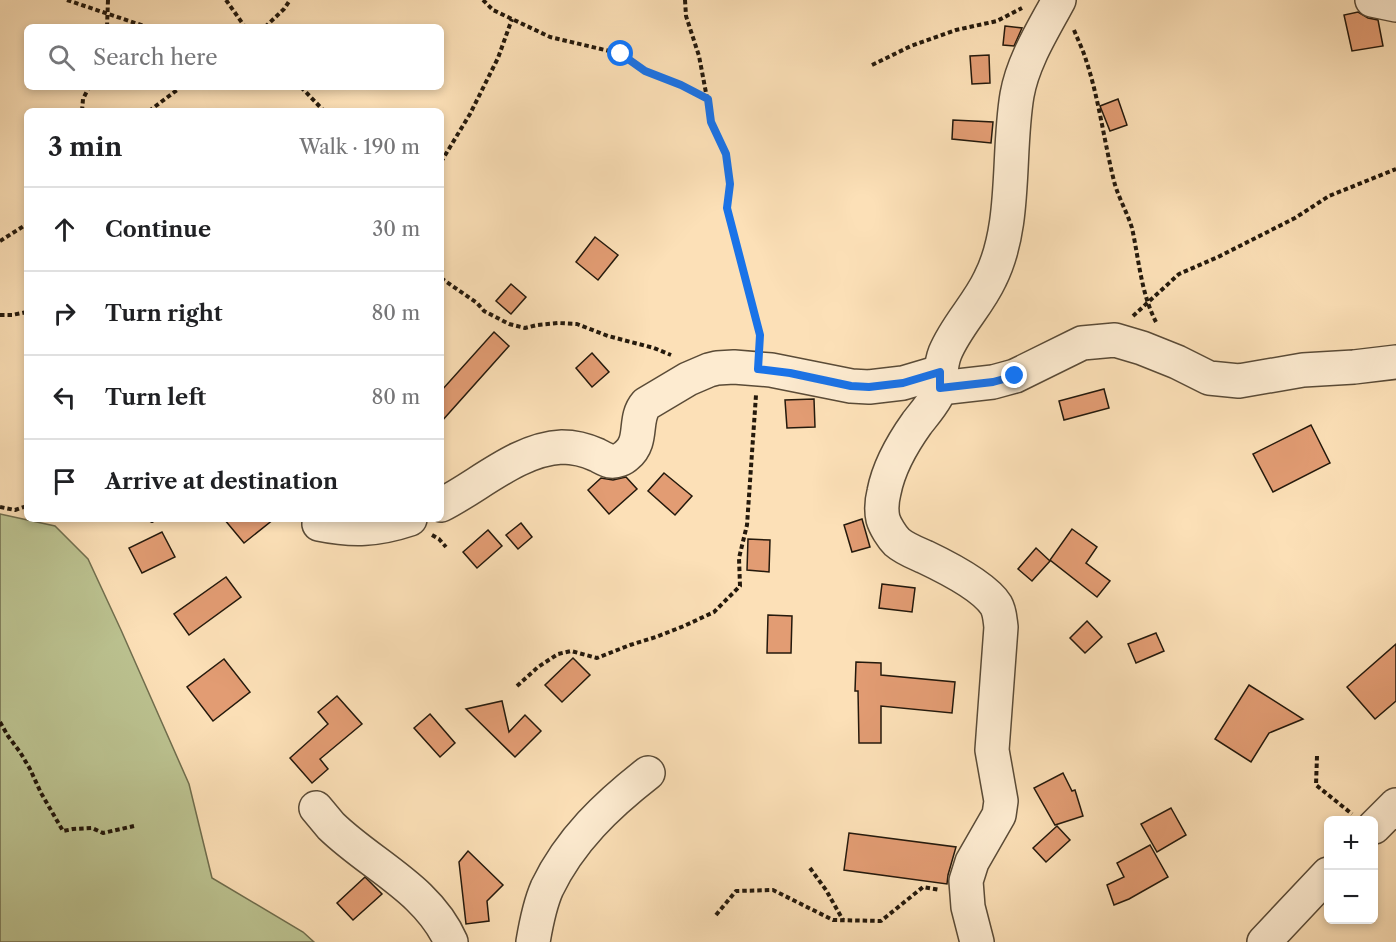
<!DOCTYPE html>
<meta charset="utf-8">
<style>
body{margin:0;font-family:"Libre Caslon Text",serif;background:#f6f6f6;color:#202124}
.controls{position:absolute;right:18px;bottom:18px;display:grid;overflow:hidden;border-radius:9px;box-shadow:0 3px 9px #0003}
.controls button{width:54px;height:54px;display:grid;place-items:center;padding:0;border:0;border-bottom:2px solid #e0e0e0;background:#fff;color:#202124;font:30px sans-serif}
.stop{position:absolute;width:18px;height:18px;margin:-14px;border:4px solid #1a73e8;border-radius:50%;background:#fff}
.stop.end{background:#1a73e8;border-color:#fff;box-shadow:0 2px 6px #0008}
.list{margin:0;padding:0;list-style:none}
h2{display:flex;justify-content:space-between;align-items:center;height:78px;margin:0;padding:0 24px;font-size:26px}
h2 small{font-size:20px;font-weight:400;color:#757577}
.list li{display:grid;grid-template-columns:39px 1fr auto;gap:18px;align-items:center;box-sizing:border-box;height:84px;padding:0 24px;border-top:2px solid #e0e0e0}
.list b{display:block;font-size:22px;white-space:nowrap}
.list em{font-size:20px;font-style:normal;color:#757577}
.icon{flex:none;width:33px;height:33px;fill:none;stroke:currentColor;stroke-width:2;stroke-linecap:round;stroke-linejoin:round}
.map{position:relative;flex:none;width:1396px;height:942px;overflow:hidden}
.search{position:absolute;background:#fff;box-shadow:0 3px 9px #0003;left:24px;top:24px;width:420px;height:66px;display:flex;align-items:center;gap:15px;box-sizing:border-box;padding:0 21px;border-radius:9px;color:#757577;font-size:22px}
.panel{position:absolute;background:#fff;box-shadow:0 3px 9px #0003;left:24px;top:108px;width:420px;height:414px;border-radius:9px}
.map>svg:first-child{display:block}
.green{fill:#bcc391;stroke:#706e4e;stroke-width:1.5}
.building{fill:#e29c73;stroke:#24190c;stroke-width:1.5}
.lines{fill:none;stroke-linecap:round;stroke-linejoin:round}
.minor-casing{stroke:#5a4b37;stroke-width:36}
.path{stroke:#24190c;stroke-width:4;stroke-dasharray:4.5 3;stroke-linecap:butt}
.minor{stroke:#fdebd0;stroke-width:33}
.route{stroke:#1a73e8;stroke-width:8}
</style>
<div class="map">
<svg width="1396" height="942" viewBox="0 0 1396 942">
<rect width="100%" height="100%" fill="#fce0b7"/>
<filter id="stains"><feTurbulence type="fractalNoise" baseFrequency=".00333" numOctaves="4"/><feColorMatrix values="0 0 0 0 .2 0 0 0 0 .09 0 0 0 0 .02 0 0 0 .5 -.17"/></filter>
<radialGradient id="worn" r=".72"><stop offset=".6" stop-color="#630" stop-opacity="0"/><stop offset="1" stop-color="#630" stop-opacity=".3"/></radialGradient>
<path class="green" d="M 0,514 L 55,526 L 88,559 L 121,630 L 189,784 L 212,878 L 303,932 L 314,942 L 0,942 Z"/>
<g class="building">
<path d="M 1358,12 L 1368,18 L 1378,20 L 1383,46 L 1352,51 L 1344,15 Z"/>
<path d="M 1005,26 L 1022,28 L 1014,46 L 1003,45 Z"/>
<path d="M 989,55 L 990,83 L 972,84 L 970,56 Z"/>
<path d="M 1118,99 L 1127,125 L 1110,131 L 1100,106 Z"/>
<path d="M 953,120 L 993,122 L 991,143 L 952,139 Z"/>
<path d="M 595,237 L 618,255 L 598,280 L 576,262 Z"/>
<path d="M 511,284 L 526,297 L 511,314 L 496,301 Z"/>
<path d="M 494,332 L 509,346 L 441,422 L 441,391 Z"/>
<path d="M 592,353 L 609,372 L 592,387 L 576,368 Z"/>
<path d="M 1104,389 L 1109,408 L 1064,420 L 1059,401 Z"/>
<path d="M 814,399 L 815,427 L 787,428 L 785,400 Z"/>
<path d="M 1311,425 L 1330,463 L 1273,492 L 1253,454 Z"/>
<path d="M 664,473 L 692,496 L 675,515 L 648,491 Z"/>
<path d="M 626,477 L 637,489 L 609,514 L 588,490 L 601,478 L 613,480 Z"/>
<path d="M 224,519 L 274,519 L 244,543 Z"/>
<path d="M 862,519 L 870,547 L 852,552 L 844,525 Z"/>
<path d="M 521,523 L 532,537 L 518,549 L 506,535 Z"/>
<path d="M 1072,529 L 1097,547 L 1086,563 L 1110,581 L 1097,597 L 1050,560 Z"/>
<path d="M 488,530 L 502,546 L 477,568 L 463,552 Z"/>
<path d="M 162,532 L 175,557 L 142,573 L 129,548 Z"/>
<path d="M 748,539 L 770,540 L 769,572 L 747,570 Z"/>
<path d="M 1036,548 L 1050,561 L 1032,581 L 1018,569 Z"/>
<path d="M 226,577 L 241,597 L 189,635 L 174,614 Z"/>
<path d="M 882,584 L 915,588 L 912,612 L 879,608 Z"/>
<path d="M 768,615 L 792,616 L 791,653 L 767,653 Z"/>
<path d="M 1087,621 L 1102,637 L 1085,653 L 1070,638 Z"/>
<path d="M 1156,633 L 1164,651 L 1136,663 L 1128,644 Z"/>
<path d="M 1396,644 L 1396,701 L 1375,719 L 1347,687 Z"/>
<path d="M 573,658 L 590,675 L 562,702 L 545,685 Z"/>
<path d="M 224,659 L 250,692 L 213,721 L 187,687 Z"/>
<path d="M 856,662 L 881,663 L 881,675 L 955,682 L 952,713 L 881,706 L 881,743 L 859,743 L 858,691 L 855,691 Z"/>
<path d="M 1249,685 L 1303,719 L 1269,733 L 1251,762 L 1215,739 Z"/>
<path d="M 337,696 L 362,724 L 320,759 L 328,769 L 312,783 L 290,758 L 328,724 L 318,712 Z"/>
<path d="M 502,701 L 509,732 L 525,715 L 541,731 L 515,757 L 466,709 Z"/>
<path d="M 430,714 L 455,743 L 440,757 L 414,728 Z"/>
<path d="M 1063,773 L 1072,791 L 1075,790 L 1083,816 L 1055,825 L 1034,788 Z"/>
<path d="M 1171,808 L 1186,835 L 1157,852 L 1141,824 Z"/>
<path d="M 1057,826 L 1070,840 L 1046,862 L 1033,848 Z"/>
<path d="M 849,833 L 956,847 L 948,875 L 947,884 L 844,870 Z"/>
<path d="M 1150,845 L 1168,877 L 1129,899 L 1114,905 L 1107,885 L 1124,877 L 1117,863 Z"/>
<path d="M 468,851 L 503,885 L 487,901 L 489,921 L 466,924 L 459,862 Z"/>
<path d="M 365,877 L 382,894 L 353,920 L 337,903 Z"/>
</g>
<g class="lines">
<defs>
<g id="minor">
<path d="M 1372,0 L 1396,5"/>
<path d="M 940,388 L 993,382 L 1015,376 L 1082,343 L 1115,340 L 1142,348 L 1177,362 L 1209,378 L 1239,381 L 1303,370 L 1354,367 L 1396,362"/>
<path d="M 441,505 C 479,486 518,449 562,447 C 575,447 586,450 597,455 C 601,457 606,460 610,461 C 616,462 623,459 627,455 C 644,441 633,419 646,404 L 688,379 L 709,370 L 717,368 L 734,367 L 771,370 L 851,386 L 869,387 L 903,383 L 940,372"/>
<path d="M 319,524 C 353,531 377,530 410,519"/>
<path d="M 316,808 C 321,814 326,820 331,826 C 371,865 428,889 451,942"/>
<path d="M 1374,827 L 1396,805"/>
<path d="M 533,942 C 536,924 540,904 547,888 C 570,840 607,805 648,773"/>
<path d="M 977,942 L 968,907 L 966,881 L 972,862 L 999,815 L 1001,801 L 992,750 L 1001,627 C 1000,620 1000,612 996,605 C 984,586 946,567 925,557 C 916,553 905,549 897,542 C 892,537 885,526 883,519 C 881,510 882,500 884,492 C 889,466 902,444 917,423 C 924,414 931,406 936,397 C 942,383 939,368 945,353 C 956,326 978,305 990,279 C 1017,226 1007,154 1017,95 C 1023,61 1043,30 1059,0"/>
<path d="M 1264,942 L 1328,874"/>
</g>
</defs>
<use href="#minor" class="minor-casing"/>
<g class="path">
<path d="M 67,0 L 147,27"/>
<path d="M 226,0 L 245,27"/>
<path d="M 483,0 L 493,10 L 550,37 L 622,54 L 645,71 L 681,85 L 708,99 L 711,122 L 726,154 L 731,184 L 727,209 L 760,335 L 759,342"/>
<path d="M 685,0 L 686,16 L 699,56 L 707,98"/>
<path d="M 107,27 L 108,0"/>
<path d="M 265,27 L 284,9 L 290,0"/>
<path d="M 1074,30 C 1078,40 1083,50 1086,60 C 1099,99 1104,141 1114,181 C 1118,197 1127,212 1132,228 C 1139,260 1141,293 1156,322"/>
<path d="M 872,65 L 911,46 L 956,30 L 997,21 L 1022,8"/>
<path d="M 301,87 L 324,111"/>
<path d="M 82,111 L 83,99 L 89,87"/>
<path d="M 149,111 L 181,87"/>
<path d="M 441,162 L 470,114 L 498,58 L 512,19"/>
<path d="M 0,241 L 27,224"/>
<path d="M 441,278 L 477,303 L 484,311 L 509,324 L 525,328 L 537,325 L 558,323 L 577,324 L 608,336 L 654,348 L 671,355"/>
<path d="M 0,315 L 12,315 L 27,312"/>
<path d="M 1133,316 L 1179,274 L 1218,257 L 1295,218 L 1329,196 L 1396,169"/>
<path d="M 0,507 L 15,510 L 27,506"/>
<path d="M 149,519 L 152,521 L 155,519"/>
<path d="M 432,535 L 439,539 L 446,547"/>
<path d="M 517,686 L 538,667 L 558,654 L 571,651 L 597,658 L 630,645 L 656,637 L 684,626 L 714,612 L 740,586 L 739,558 L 747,525 L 756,395"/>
<path d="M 0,722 L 8,736 L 20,752 L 30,769 L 41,793 L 63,831 L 73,829 L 92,828 L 103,833 L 134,826"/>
<path d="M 1317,756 L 1316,785 L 1352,814"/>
<path d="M 810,868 L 826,890 L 843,920"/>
<path d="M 716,915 L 736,891 L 773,890 L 833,920 L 881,921 L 923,887 L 940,890"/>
</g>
<use href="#minor" class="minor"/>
</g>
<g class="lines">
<path class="route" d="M 621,54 L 645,71 L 681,85 L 708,99 L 711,122 L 726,154 L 730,184 L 727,208 L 760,335 L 758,369 L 790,373 L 851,386 L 869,387 L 903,383 L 940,372 L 940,388 L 993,382 L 1015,376"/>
</g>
<rect width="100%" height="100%" filter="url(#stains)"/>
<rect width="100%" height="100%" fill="url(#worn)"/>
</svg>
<div class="controls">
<button>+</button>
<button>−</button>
</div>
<div class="stop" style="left:621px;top:54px"></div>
<div class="stop end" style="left:1015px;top:376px"></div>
<div class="search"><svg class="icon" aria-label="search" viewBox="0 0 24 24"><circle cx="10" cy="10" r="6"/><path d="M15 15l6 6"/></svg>Search here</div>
<section class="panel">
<h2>3 min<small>Walk · 190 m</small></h2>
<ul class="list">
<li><svg class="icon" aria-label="ahead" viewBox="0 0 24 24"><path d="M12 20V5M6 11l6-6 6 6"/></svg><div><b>Continue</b></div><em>30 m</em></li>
<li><svg class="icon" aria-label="right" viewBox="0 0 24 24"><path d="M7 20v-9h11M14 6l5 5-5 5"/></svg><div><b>Turn right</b></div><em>80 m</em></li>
<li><svg class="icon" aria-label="left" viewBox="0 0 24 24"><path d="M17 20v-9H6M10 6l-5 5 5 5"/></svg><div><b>Turn left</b></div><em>80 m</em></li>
<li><svg class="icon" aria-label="arrive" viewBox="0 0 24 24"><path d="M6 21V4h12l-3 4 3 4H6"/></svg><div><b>Arrive at destination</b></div></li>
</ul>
</section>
</div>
